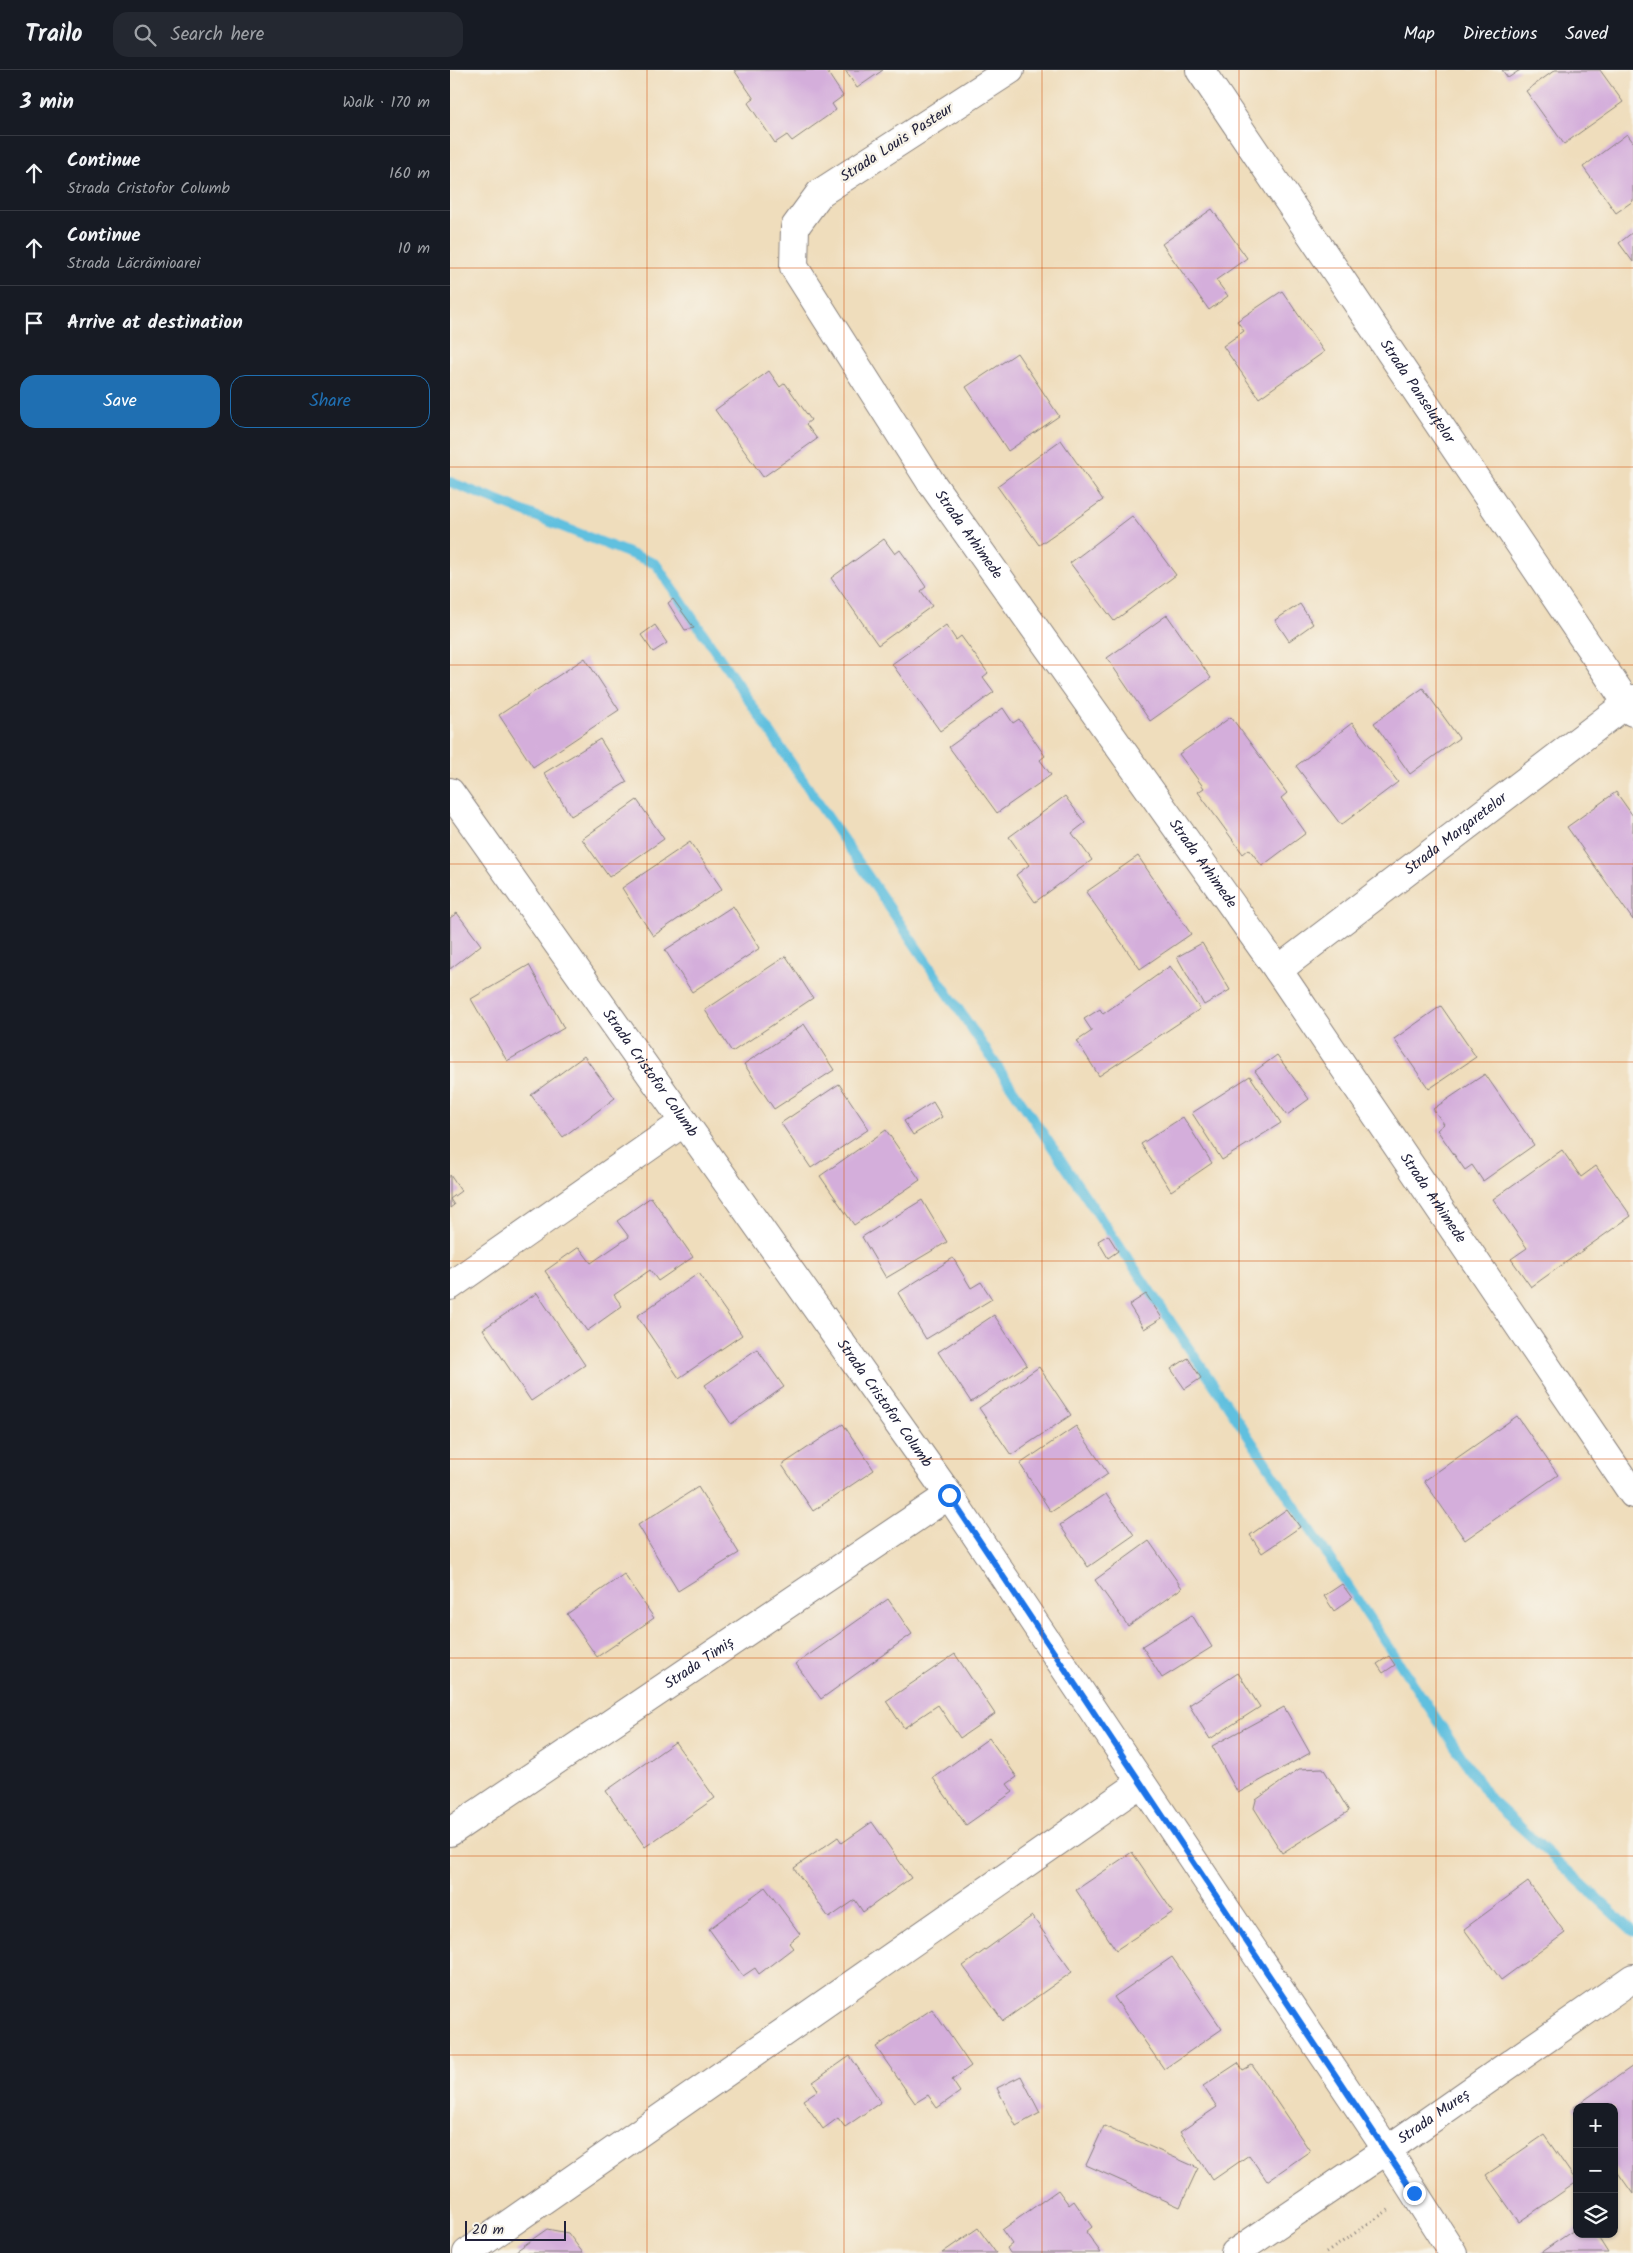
<!DOCTYPE html>
<meta charset="utf-8">
<style>
body{margin:0;font-family:Kalam,sans-serif;background:#242831;color:#f1f3f6}
.controls{position:absolute;right:15px;bottom:15px;display:grid;overflow:hidden;border-radius:10px;box-shadow:0 1px 4px #0004}
.controls button{width:45px;height:45px;display:grid;place-items:center;padding:0;border:0;border-bottom:1px solid #363941;background:#171b24;color:#f1f3f6;font:25px sans-serif}
.scale{position:absolute;left:15px;bottom:12px;width:101px;box-sizing:border-box;padding-left:5px;border:2px solid #22223b;border-top:0;font-size:14px;line-height:18px;white-space:nowrap;color:#22223b;-webkit-text-stroke:4px #f7f3e8;paint-order:stroke}
.stop{position:absolute;width:15px;height:15px;margin:-11px;border:4px solid #1a73e8;border-radius:50%;background:#fff}
.stop.end{background:#1a73e8;border-color:#fff;box-shadow:0 1px 5px #0008}
.list{margin:0;padding:0;list-style:none}
h2{display:flex;justify-content:space-between;align-items:center;height:65px;margin:0;padding:0 20px;font-size:21px}
h2 small{font-size:16px;font-weight:400;color:#9ea1a6}
.list li{display:grid;grid-template-columns:32px 1fr auto;gap:15px;align-items:center;box-sizing:border-box;height:75px;padding:0 20px;border-top:1px solid #363941}
.list b{display:block;font-size:19px;white-space:nowrap}
.list p{margin:0;font-size:16px;white-space:nowrap;color:#9ea1a6}
.list em{font-size:16px;font-style:normal;color:#9ea1a6}
.actions{display:flex;gap:10px;padding:15px 20px}
.actions a{flex:1;padding:11px 0;border:1px solid #1f6fb2;border-radius:15px;text-align:center;font-size:18px;color:#1f6fb2}
.actions .main{background:#1f6fb2;color:#fff}
.icon{flex:none;width:28px;height:28px;fill:none;stroke:currentColor;stroke-width:2;stroke-linecap:round;stroke-linejoin:round}
.map{position:relative;flex:none;width:1183px;height:2183px;overflow:hidden}
header{display:flex;align-items:center;gap:30px;box-sizing:border-box;height:70px;padding:0 25px;background:#171b24;border-bottom:1px solid #363941}
header strong{font-size:24px}
nav{display:flex;gap:28px;margin-inline-start:auto;font-size:18px}
.search{width:350px;height:45px;background:#242831;display:flex;align-items:center;gap:12px;box-sizing:border-box;padding:0 18px;border-radius:15px;color:#9ea1a6;font-size:19px}
main{display:flex}
aside{flex:1;background:#171b24}
.map>svg:first-child{display:block}
.lines{fill:none;stroke-linecap:round;stroke-linejoin:round}
.stream{stroke:#61c0df;stroke-width:10}
.building{fill:#d4aedb}
.minor-casing{stroke:#88807c;stroke-width:30}
.path{stroke:#88807c;stroke-width:3;stroke-dasharray:1 4;stroke-linecap:butt}
.minor{stroke:#fff;stroke-width:28}
.route{stroke:#1a73e8;stroke-width:6}
.grid{fill:none;stroke:#d45411;stroke-width:1;stroke-opacity:0.55}
.labels{text-anchor:middle;dominant-baseline:central;stroke-width:5;stroke-linejoin:round;paint-order:stroke}
.street-label{font-size:15px;fill:#22223b;stroke:#f7f3e8}
</style>
<header>
<strong>Trailo</strong>
<div class="search"><svg class="icon" aria-label="search" viewBox="0 0 24 24"><circle cx="10" cy="10" r="6"/><path d="M15 15l6 6"/></svg>Search here</div>
<nav><a>Map</a><a>Directions</a><a>Saved</a></nav>
</header>
<main>
<aside>
<h2>3 min<small>Walk · 170 m</small></h2>
<ul class="list">
<li><svg class="icon" aria-label="ahead" viewBox="0 0 24 24"><path d="M12 20V5M6 11l6-6 6 6"/></svg><div><b>Continue</b><p>Strada Cristofor Columb</p></div><em>160 m</em></li>
<li><svg class="icon" aria-label="ahead" viewBox="0 0 24 24"><path d="M12 20V5M6 11l6-6 6 6"/></svg><div><b>Continue</b><p>Strada Lăcrămioarei</p></div><em>10 m</em></li>
<li><svg class="icon" aria-label="arrive" viewBox="0 0 24 24"><path d="M6 21V4h12l-3 4 3 4H6"/></svg><div><b>Arrive at destination</b></div></li>
</ul>
<div class="actions"><a class="main">Save</a><a>Share</a></div>
</aside>
<div class="map">
<svg width="1183" height="2183" viewBox="0 0 1183 2183">
<rect width="100%" height="100%" fill="#f7f3e8"/>
<filter id="ink" filterUnits="userSpaceOnUse"><feTurbulence type="fractalNoise" baseFrequency=".02" numOctaves="2"/><feDisplacementMap in="SourceGraphic" scale="10" xChannelSelector="R" yChannelSelector="G"/><feConvolveMatrix kernelMatrix="1 2 1 2 8 2 1 2 1" color-interpolation-filters="sRGB"/></filter>
<filter id="wash" filterUnits="userSpaceOnUse"><feTurbulence type="fractalNoise" baseFrequency=".0096" numOctaves="4" result="noise"/><feDisplacementMap in="SourceGraphic" scale="20" xChannelSelector="R" yChannelSelector="G"/><feGaussianBlur stdDeviation="1.12" result="paint"/><feColorMatrix in="noise" values="0 0 0 0 0 0 0 0 0 0 0 0 0 0 0 0 0 1.4 0 .05"/><feComposite in="paint" operator="in"/></filter>
<g filter="url(#wash)">
<rect width="100%" height="100%" fill="#efddbc"/>
<g class="lines">
<path class="stream" d="M 0,412 L 206,494 L 770,1324 L 1040,1729 L 1183,1861"/>
</g>
<g id="blocks">
<g class="building">
<path d="M 284,0 L 376,0 L 393,26 L 382,34 L 386,40 L 342,71 L 337,65 L 325,73 L 298,33 L 304,29 Z"/>
<path d="M 395,0 L 433,0 L 407,18 Z"/>
<path d="M 1052,0 L 1070,0 L 1058,8 Z"/>
<path d="M 1105,0 L 1150,0 L 1173,32 L 1114,74 L 1076,21 Z"/>
<path d="M 1177,64 L 1183,72 L 1183,131 L 1166,143 L 1133,97 Z"/>
<path d="M 762,139 L 797,188 L 766,210 L 778,226 L 759,240 L 712,174 Z"/>
<path d="M 1183,162 L 1183,192 L 1169,173 Z"/>
<path d="M 832,221 L 874,282 L 809,328 L 773,276 L 794,261 L 787,251 Z"/>
<path d="M 567,283 L 609,346 L 558,381 L 516,317 Z"/>
<path d="M 319,301 L 330,317 L 335,313 L 361,350 L 356,354 L 367,369 L 313,407 L 265,340 Z"/>
<path d="M 611,370 L 653,430 L 589,475 L 547,416 Z"/>
<path d="M 682,446 L 726,505 L 664,551 L 620,493 Z"/>
<path d="M 434,469 L 445,484 L 450,480 L 463,498 L 476,517 L 471,521 L 482,536 L 428,575 L 381,508 Z"/>
<path d="M 223,529 L 244,558 L 235,560 L 218,533 Z"/>
<path d="M 850,534 L 863,554 L 839,571 L 825,550 Z"/>
<path d="M 717,545 L 761,608 L 700,651 L 657,588 Z"/>
<path d="M 205,555 L 217,573 L 203,582 L 191,565 Z"/>
<path d="M 496,555 L 506,570 L 511,566 L 538,603 L 533,607 L 544,622 L 490,661 L 442,594 Z"/>
<path d="M 135,588 L 169,640 L 83,697 L 49,645 Z"/>
<path d="M 973,618 L 1009,668 L 960,704 L 924,653 Z"/>
<path d="M 553,638 L 563,653 L 569,649 L 582,667 L 595,686 L 590,690 L 601,705 L 547,743 L 499,677 Z"/>
<path d="M 781,647 L 837,723 L 831,728 L 856,763 L 812,796 L 799,779 L 793,784 L 748,722 L 754,718 L 729,684 Z"/>
<path d="M 902,653 L 948,712 L 891,755 L 846,696 Z"/>
<path d="M 150,669 L 177,712 L 121,746 L 94,703 Z"/>
<path d="M 1166,722 L 1183,746 L 1183,850 L 1117,757 Z"/>
<path d="M 615,726 L 635,753 L 622,763 L 642,790 L 585,832 L 566,805 L 579,795 L 559,767 Z"/>
<path d="M 187,730 L 214,769 L 159,807 L 132,769 Z"/>
<path d="M 240,772 L 272,819 L 203,866 L 172,818 Z"/>
<path d="M 688,786 L 741,864 L 690,899 L 636,822 Z"/>
<path d="M 283,836 L 310,878 L 242,922 L 215,880 Z"/>
<path d="M 7,843 L 31,875 L 0,899 L 0,848 Z"/>
<path d="M 752,873 L 780,920 L 754,935 L 727,887 Z"/>
<path d="M 336,886 L 363,928 L 282,982 L 255,940 Z"/>
<path d="M 79,895 L 114,958 L 57,991 L 21,929 Z"/>
<path d="M 720,896 L 750,939 L 649,1006 L 627,971 L 642,961 L 634,949 L 650,939 L 653,944 Z"/>
<path d="M 991,936 L 1026,987 L 979,1019 L 944,969 Z"/>
<path d="M 354,954 L 384,1000 L 324,1039 L 294,994 Z"/>
<path d="M 827,985 L 859,1029 L 837,1045 L 805,1001 Z"/>
<path d="M 134,986 L 165,1028 L 113,1067 L 81,1025 Z"/>
<path d="M 1035,1004 L 1084,1075 L 1033,1111 L 1022,1095 L 1015,1100 L 987,1060 L 994,1054 L 983,1039 Z"/>
<path d="M 800,1006 L 831,1053 L 772,1090 L 742,1043 Z"/>
<path d="M 389,1014 L 419,1059 L 361,1098 L 331,1053 Z"/>
<path d="M 483,1032 L 492,1047 L 463,1065 L 454,1051 Z"/>
<path d="M 733,1047 L 762,1093 L 721,1121 L 691,1074 Z"/>
<path d="M 436,1060 L 470,1110 L 404,1155 L 370,1106 Z"/>
<path d="M 1112,1080 L 1131,1107 L 1146,1096 L 1181,1146 L 1081,1217 L 1061,1189 L 1077,1178 L 1043,1129 Z"/>
<path d="M 0,1105 L 11,1121 L 0,1129 L 4,1135 L 0,1138 Z"/>
<path d="M 201,1127 L 243,1187 L 208,1211 L 200,1200 L 164,1225 L 172,1236 L 137,1261 L 95,1201 L 129,1177 L 141,1193 L 179,1167 L 167,1151 Z"/>
<path d="M 472,1130 L 497,1172 L 436,1208 L 412,1167 Z"/>
<path d="M 658,1165 L 668,1181 L 658,1188 L 648,1171 Z"/>
<path d="M 503,1188 L 521,1218 L 531,1212 L 542,1229 L 476,1269 L 448,1223 Z"/>
<path d="M 249,1203 L 292,1265 L 229,1308 L 187,1246 Z"/>
<path d="M 87,1223 L 135,1295 L 81,1331 L 33,1259 Z"/>
<path d="M 696,1224 L 712,1248 L 694,1259 L 679,1235 Z"/>
<path d="M 544,1245 L 577,1295 L 521,1332 L 488,1282 Z"/>
<path d="M 307,1279 L 334,1317 L 281,1354 L 255,1315 Z"/>
<path d="M 738,1288 L 751,1308 L 735,1319 L 721,1299 Z"/>
<path d="M 589,1297 L 621,1345 L 561,1385 L 529,1338 Z"/>
<path d="M 1067,1346 L 1108,1405 L 1015,1470 L 974,1411 Z"/>
<path d="M 393,1354 L 424,1400 L 363,1441 L 332,1395 Z"/>
<path d="M 626,1356 L 658,1404 L 601,1442 L 570,1394 Z"/>
<path d="M 248,1417 L 289,1483 L 228,1521 L 188,1455 Z"/>
<path d="M 656,1424 L 684,1465 L 638,1497 L 610,1455 Z"/>
<path d="M 837,1439 L 850,1457 L 812,1483 L 800,1465 Z"/>
<path d="M 699,1471 L 732,1518 L 678,1556 L 645,1510 Z"/>
<path d="M 174,1504 L 204,1548 L 147,1587 L 117,1544 Z"/>
<path d="M 892,1514 L 902,1528 L 884,1541 L 874,1526 Z"/>
<path d="M 438,1529 L 462,1564 L 371,1629 L 346,1594 Z"/>
<path d="M 742,1545 L 762,1577 L 712,1608 L 692,1576 Z"/>
<path d="M 505,1584 L 545,1644 L 510,1668 L 488,1635 L 454,1658 L 436,1631 Z"/>
<path d="M 939,1586 L 945,1595 L 933,1603 L 927,1594 Z"/>
<path d="M 788,1603 L 810,1637 L 760,1669 L 739,1635 Z"/>
<path d="M 834,1637 L 860,1683 L 788,1723 L 762,1676 Z"/>
<path d="M 539,1668 L 567,1707 L 557,1714 L 563,1722 L 516,1755 L 483,1708 Z"/>
<path d="M 225,1672 L 265,1728 L 195,1777 L 156,1721 Z"/>
<path d="M 873,1698 L 899,1741 L 832,1783 L 804,1738 L 806,1730 L 849,1699 Z"/>
<path d="M 422,1752 L 461,1808 L 413,1842 L 405,1830 L 379,1848 L 344,1798 L 388,1767 L 392,1773 Z"/>
<path d="M 682,1782 L 723,1842 L 666,1880 L 626,1820 Z"/>
<path d="M 1078,1812 L 1115,1863 L 1051,1910 L 1014,1859 Z"/>
<path d="M 315,1817 L 350,1864 L 339,1873 L 343,1878 L 309,1904 L 305,1898 L 293,1906 L 259,1859 Z"/>
<path d="M 582,1846 L 622,1902 L 553,1951 L 513,1896 Z"/>
<path d="M 722,1887 L 772,1959 L 714,1999 L 664,1927 Z"/>
<path d="M 482,1939 L 521,1996 L 502,2010 L 510,2022 L 487,2038 L 478,2025 L 465,2033 L 426,1977 Z"/>
<path d="M 400,1986 L 431,2032 L 395,2057 L 388,2048 L 373,2059 L 353,2030 L 368,2020 L 363,2012 Z"/>
<path d="M 788,1993 L 793,2000 L 802,1995 L 860,2081 L 817,2111 L 799,2085 L 763,2110 L 730,2062 L 767,2037 L 753,2016 Z"/>
<path d="M 1183,1996 L 1183,2124 L 1164,2097 L 1164,2037 L 1127,2037 L 1127,2043 L 1123,2038 Z"/>
<path d="M 571,2006 L 590,2043 L 566,2056 L 547,2018 Z"/>
<path d="M 654,2056 L 748,2098 L 730,2137 L 636,2095 Z"/>
<path d="M 1094,2065 L 1127,2112 L 1069,2152 L 1036,2105 Z"/>
<path d="M 608,2120 L 619,2135 L 624,2131 L 642,2157 L 636,2162 L 651,2183 L 560,2183 L 557,2178 L 562,2174 L 552,2160 Z"/>
<path d="M 528,2158 L 546,2183 L 492,2183 L 502,2176 Z"/>
<path d="M 1127,2158 L 1127,2164 L 1146,2164 L 1158,2183 L 1090,2183 Z"/>
<path d="M 97,2159 L 118,2163 L 133,2183 L 68,2183 L 66,2181 Z"/>
</g>
</g>
</g>
<g filter="url(#ink)">
<use href="#blocks" fill-opacity="0" stroke="#88807c" stroke-width="1"/>
<g class="lines">
<defs>
<g id="minor">
<path id="s1" d="M 560,0 L 370,123 L 345,157 L 344,197 L 480,411 L 828,900 L 1183,1424"/>
<path id="s2" d="M 750,0 L 1183,642"/>
<path id="s3" d="M 0,722 L 499,1425 L 937,2080 L 1003,2183"/>
<path id="s4" d="M 828,900 L 1183,629"/>
<path d="M 0,1216 L 234,1052"/>
<path id="s5" d="M 0,1762 L 499,1425"/>
<path d="M 17,2183 L 691,1713"/>
<path id="s6" d="M 785,2183 L 937,2080 L 1183,1908"/>
</g>
</defs>
<use href="#minor" class="minor-casing"/>
<path class="path" d="M 876,2183 L 940,2139"/>
<use href="#minor" class="minor"/>
</g>
</g>
<g class="lines" filter="url(#ink)">
<path class="route" d="M 499,1425 L 964,2123"/>
</g>
<path class="grid" d="M 197,0 L 197,2183M 394,0 L 394,2183M 592,0 L 592,2183M 789,0 L 789,2183M 986,0 L 986,2183M 0,198 L 1183,198M 0,397 L 1183,397M 0,595 L 1183,595M 0,794 L 1183,794M 0,992 L 1183,992M 0,1191 L 1183,1191M 0,1389 L 1183,1389M 0,1588 L 1183,1588M 0,1786 L 1183,1786M 0,1985 L 1183,1985"/>
<g class="labels">
<g class="street-label">
<text transform="translate(447 73) rotate(-33)">Strada Louis Pasteur</text>
<text stroke="none"><textPath href="#s2" startOffset="388">Strada Panseluțelor</textPath></text>
<text stroke="none"><textPath href="#s1" startOffset="628">Strada Arhimede</textPath></text>
<text stroke="none"><textPath href="#s4" startOffset="224">Strada Margaretelor</textPath></text>
<text stroke="none"><textPath href="#s1" startOffset="1032">Strada Arhimede</textPath></text>
<text stroke="none"><textPath href="#s3" startOffset="345">Strada Cristofor Columb</textPath></text>
<text stroke="none"><textPath href="#s1" startOffset="1438">Strada Arhimede</textPath></text>
<text stroke="none"><textPath href="#s3" startOffset="750">Strada Cristofor Columb</textPath></text>
<text stroke="none"><textPath href="#s5" startOffset="301">Strada Timiș</textPath></text>
<text stroke="none"><textPath href="#s6" startOffset="241">Strada Mureș</textPath></text>
</g>
</g>
</svg>
<div class="controls">
<button>+</button>
<button>−</button>
<button><svg class="icon" aria-label="layers" viewBox="0 0 24 24"><path d="M12 4l9 5-9 5-9-5zM3 14l9 5 9-5"/></svg></button>
</div>
<div class="scale">20 m</div>
<div class="stop" style="left:499px;top:1425px"></div>
<div class="stop end" style="left:964px;top:2123px"></div>
</div>
</main>
